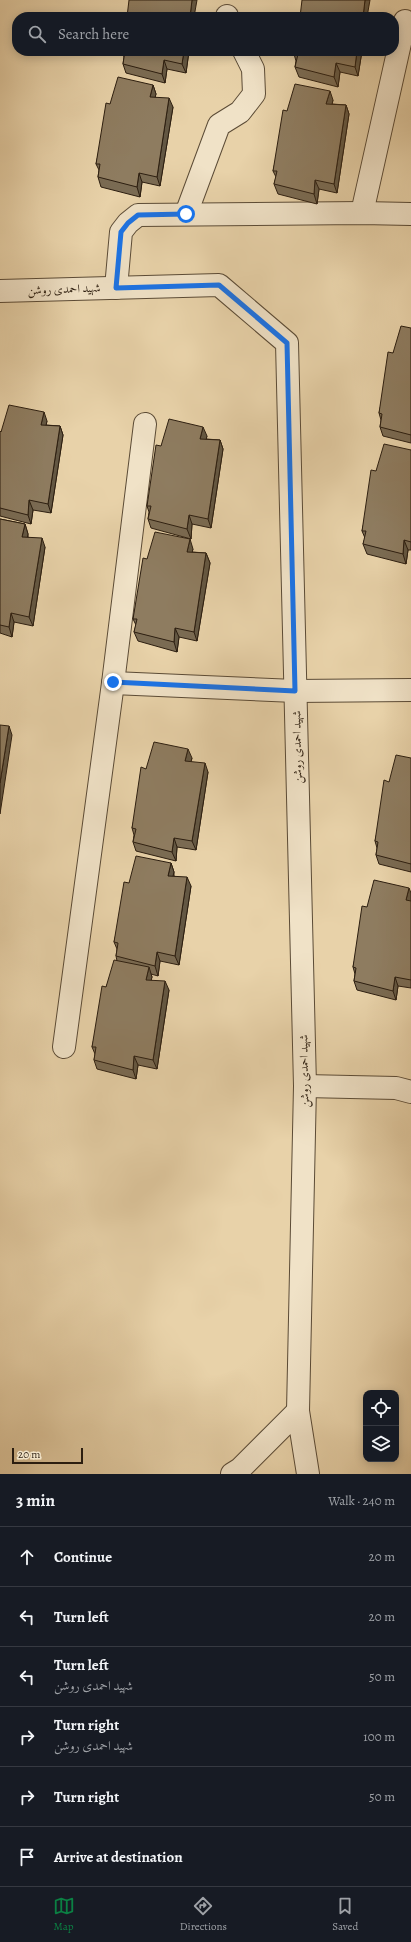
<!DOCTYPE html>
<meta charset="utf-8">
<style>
body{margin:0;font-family:Alegreya,Amiri,serif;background:#242831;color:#f1f3f6}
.controls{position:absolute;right:12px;bottom:12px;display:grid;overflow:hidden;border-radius:8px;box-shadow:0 2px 10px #0003}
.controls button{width:36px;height:36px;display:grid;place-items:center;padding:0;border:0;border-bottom:1px solid #363941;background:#171b24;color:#f1f3f6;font:20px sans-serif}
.scale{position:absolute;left:12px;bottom:10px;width:71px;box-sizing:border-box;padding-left:4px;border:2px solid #2c1e10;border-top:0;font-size:11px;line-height:14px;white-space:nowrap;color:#2c1e10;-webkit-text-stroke:3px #f0e2c7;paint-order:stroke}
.stop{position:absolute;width:12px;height:12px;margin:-9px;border:3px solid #1a73e8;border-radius:50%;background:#fff}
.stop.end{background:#1a73e8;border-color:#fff;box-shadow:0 1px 4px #0008}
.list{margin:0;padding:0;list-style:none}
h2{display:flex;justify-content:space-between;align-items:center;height:52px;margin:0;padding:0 16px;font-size:17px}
h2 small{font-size:13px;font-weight:400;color:#9ea1a6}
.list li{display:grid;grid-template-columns:26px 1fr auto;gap:12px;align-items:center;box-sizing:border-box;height:60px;padding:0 16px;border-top:1px solid #363941}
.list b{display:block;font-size:15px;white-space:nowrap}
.list p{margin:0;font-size:13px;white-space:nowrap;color:#9ea1a6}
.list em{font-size:13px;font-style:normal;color:#9ea1a6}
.icon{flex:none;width:22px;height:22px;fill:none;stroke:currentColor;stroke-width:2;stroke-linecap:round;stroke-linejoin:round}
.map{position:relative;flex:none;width:411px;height:1474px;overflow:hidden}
.search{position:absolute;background:#171b24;box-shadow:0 2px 10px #0003;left:12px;right:12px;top:12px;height:44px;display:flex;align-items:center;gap:10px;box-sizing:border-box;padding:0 14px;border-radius:16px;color:#9ea1a6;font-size:15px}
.sheet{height:412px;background:#171b24}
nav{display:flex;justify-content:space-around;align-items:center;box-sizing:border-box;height:56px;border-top:1px solid #363941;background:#171b24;font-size:11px;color:#9ea1a6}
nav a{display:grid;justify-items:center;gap:2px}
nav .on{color:#0b8043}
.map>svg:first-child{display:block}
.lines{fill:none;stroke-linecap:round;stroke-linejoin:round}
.minor-casing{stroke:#5b4b36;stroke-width:24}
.minor{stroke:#f0e2c7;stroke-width:22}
.wall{fill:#7a6b53;stroke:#2c1e10}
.shaded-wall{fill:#635743;stroke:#2c1e10}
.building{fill:#8e7c60;stroke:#2c1e10}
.route{stroke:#1a73e8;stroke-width:5}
.labels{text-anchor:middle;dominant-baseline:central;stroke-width:3.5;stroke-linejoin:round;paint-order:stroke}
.street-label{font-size:12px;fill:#2c1e10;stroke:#f0e2c7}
</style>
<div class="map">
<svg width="411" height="1474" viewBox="0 0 411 1474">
<rect width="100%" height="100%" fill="#e8d2a9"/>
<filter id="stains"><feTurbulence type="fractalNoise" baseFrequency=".005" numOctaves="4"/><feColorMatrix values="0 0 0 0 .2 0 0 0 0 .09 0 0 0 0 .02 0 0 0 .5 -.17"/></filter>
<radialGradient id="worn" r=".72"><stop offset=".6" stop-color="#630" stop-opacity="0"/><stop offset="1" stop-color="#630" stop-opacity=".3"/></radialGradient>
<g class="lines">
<defs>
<g id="minor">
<path d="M 227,16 L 227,17"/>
<path d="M 362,213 L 405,21"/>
<path d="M 186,214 L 219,125 L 240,112 L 254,94 L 253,69 L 244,51"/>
<path d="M 116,288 L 121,232 L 128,223 L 138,215 L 362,213 L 411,214"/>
<path d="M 0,291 L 219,285 L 287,343 L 305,1086 L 298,1411"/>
<path d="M 113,683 L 295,691 L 411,690"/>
<path d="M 64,1047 L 113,683 L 145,424"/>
<path d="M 305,1086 L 396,1088 L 411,1092"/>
<path d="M 232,1474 L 240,1469 L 298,1411 L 308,1474"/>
</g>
</defs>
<use href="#minor" class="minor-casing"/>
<use href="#minor" class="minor"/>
</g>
<g class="wall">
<path d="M 122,51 L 189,51 L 186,73 L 167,69 L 165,83 L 126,73 L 123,64 L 124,57 Z"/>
<path d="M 294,51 L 362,51 L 358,76 L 340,72 L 338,87 L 299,77 L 295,67 L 296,61 L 294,54 Z"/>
<path d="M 153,85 L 156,94 L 155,97 L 173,107 L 160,186 L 142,182 L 140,197 L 101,187 L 98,177 L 99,170 L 96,164 L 110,104 Z"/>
<path d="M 333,100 L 332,104 L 346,105 L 349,114 L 337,193 L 319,189 L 317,204 L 278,194 L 274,184 L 276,177 L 273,171 L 287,111 Z"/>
<path d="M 411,328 L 411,443 L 383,436 L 380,427 L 381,420 L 379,413 L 393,353 Z"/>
<path d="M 47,421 L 46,425 L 60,426 L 63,435 L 51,513 L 33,510 L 31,524 L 0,516 L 0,431 L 1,432 Z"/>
<path d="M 207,436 L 206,439 L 220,440 L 223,449 L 211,528 L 192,524 L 191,539 L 151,528 L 148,519 L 149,512 L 147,506 L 161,446 Z"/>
<path d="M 411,450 L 411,550 L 408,550 L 406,564 L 367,554 L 363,544 L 365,538 L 362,531 L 376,471 Z"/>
<path d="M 0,519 L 25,524 L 28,534 L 28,537 L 45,547 L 33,626 L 14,622 L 12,637 L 0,633 Z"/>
<path d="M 193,549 L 192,552 L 206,553 L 210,563 L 197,641 L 179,637 L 177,652 L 138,641 L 134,632 L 136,625 L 133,619 L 147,559 Z"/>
<path d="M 192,758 L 191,762 L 208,772 L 196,850 L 177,847 L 176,861 L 136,851 L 133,842 L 134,835 L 132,828 L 146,769 Z"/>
<path d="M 411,758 L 411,872 L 379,864 L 376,855 L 377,848 L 375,841 L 389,782 Z"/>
<path d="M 171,863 L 174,872 L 174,876 L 191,886 L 179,965 L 160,961 L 158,976 L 151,974 L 152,977 L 151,980 L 169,990 L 157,1069 L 138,1065 L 136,1079 L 97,1069 L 94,1060 L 95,1054 L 92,1047 L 106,987 L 117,961 L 116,956 L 117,949 L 114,942 L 129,883 Z"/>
<path d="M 411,893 L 411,988 L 398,986 L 396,1000 L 357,990 L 354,981 L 355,974 L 353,967 L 367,907 Z"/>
</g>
<g class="shaded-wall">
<path d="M 192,0 L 197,0 L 194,17 L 190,17 Z"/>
<path d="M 365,0 L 370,0 L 367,17 L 363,17 Z"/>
<path d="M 184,51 L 189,51 L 186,73 L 182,64 Z"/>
<path d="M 357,51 L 362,51 L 358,76 L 355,67 Z"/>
<path d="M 164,60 L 167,69 L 165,83 L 162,74 Z"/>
<path d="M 336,63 L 340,72 L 338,87 L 334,77 Z"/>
<path d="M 153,85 L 156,94 L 153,106 L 150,97 Z"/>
<path d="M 330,91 L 333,100 L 330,113 L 326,104 Z"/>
<path d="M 169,98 L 173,107 L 160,186 L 157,177 Z"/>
<path d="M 346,105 L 349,114 L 337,193 L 334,184 Z"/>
<path d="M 139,173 L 142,182 L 140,197 L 137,187 Z"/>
<path d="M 315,180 L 319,189 L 317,204 L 314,194 Z"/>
<path d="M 44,412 L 47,421 L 44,434 L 41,425 Z"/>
<path d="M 60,426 L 63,435 L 51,513 L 48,504 Z"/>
<path d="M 203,427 L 207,436 L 204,448 L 200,439 Z"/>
<path d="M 220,440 L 223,449 L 211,528 L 208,519 Z"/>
<path d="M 29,500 L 33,510 L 31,524 L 28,515 Z"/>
<path d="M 189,515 L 192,524 L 191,539 L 187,529 Z"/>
<path d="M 25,524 L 28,534 L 26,546 L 22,537 Z"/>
<path d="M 42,538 L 45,547 L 33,626 L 29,617 Z"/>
<path d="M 190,539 L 193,549 L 190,561 L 187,552 Z"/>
<path d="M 404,540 L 408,550 L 406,564 L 403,554 Z"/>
<path d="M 206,553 L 210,563 L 197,641 L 194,632 Z"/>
<path d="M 11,613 L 14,622 L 12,637 L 9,627 Z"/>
<path d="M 175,628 L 179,637 L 177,652 L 174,642 Z"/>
<path d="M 9,726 L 12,735 L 0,814 L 0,783 Z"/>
<path d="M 188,749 L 192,758 L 188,771 L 185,761 Z"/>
<path d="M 205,763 L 208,772 L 196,850 L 192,841 Z"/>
<path d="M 174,838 L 177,847 L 176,861 L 172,852 Z"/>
<path d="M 171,863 L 174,872 L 171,885 L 168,876 Z"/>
<path d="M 187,877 L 191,886 L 179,965 L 175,956 Z"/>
<path d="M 409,888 L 411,893 L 411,903 L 406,900 Z"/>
<path d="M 157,952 L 160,961 L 158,976 L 155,966 Z"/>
<path d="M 149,967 L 152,977 L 149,989 L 146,980 Z"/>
<path d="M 395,977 L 398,986 L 396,1000 L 393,991 Z"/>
<path d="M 165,981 L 169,990 L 157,1069 L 153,1060 Z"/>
<path d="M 134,1056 L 138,1065 L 136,1079 L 133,1070 Z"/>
</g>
<g class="building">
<path d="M 129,0 L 192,0 L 190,17 L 127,17 Z"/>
<path d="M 302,0 L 365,0 L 363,17 L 300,17 Z"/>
<path d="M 125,51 L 184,51 L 182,64 L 164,60 L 162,74 L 123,64 Z"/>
<path d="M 294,51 L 357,51 L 355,67 L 336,63 L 334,77 L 295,67 L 298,54 L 294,54 Z"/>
<path d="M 118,77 L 153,85 L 150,97 L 169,98 L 157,177 L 139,173 L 137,187 L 98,177 L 100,164 L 96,164 L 106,103 L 110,104 Z"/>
<path d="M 295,84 L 330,91 L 326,104 L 346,105 L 334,184 L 315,180 L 314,194 L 274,184 L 277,171 L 273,171 L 283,110 L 287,111 Z"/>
<path d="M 401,326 L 411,328 L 411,435 L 380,427 L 382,414 L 379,413 L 388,352 L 393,353 Z"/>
<path d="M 9,405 L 44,412 L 41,425 L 60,426 L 48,504 L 29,500 L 28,515 L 0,508 L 0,431 L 1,432 Z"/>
<path d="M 169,419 L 203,427 L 200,439 L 220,440 L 208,519 L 189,515 L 187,529 L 148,519 L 151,506 L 147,506 L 156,445 L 161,446 Z"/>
<path d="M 384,444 L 411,450 L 411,542 L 404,540 L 403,554 L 363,544 L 366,531 L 362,531 L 371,470 L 376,471 Z"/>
<path d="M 0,519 L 25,524 L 22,537 L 42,538 L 29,617 L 11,613 L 9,627 L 0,625 Z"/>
<path d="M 155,532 L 190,539 L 187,552 L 206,553 L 194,632 L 175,628 L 174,642 L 134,632 L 137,619 L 133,619 L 143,558 L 147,559 Z"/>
<path d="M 0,725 L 9,726 L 0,783 Z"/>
<path d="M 154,742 L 188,749 L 185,761 L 205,763 L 192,841 L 174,838 L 172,852 L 133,842 L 136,829 L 132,828 L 141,767 L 146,769 Z"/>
<path d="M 396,755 L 411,758 L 411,864 L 376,855 L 378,842 L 375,841 L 384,780 L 389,782 Z"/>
<path d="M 136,856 L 171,863 L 168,876 L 187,877 L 175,956 L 157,952 L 155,966 L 116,956 L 118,943 L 114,942 L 124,882 L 129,883 Z"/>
<path d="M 374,880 L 409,888 L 406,900 L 411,901 L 411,980 L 395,977 L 393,991 L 354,981 L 356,968 L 353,967 L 362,906 L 367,907 Z"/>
<path d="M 114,960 L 149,967 L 146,980 L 165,981 L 153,1060 L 134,1056 L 133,1070 L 94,1060 L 96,1047 L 92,1047 L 102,986 L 106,987 Z"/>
</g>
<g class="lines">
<path class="route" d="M 113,682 L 295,691 L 287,343 L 219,285 L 116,288 L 121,232 L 128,223 L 138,215 L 186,214"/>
</g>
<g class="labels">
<g class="street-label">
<text transform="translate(64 289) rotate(-2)">شهید احمدی روشن</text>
<text transform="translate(297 747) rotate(-91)">شهید احمدی روشن</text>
<text transform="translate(304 1071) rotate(-91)">شهید احمدی روشن</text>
</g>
</g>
<rect width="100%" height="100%" filter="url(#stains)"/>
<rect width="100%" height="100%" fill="url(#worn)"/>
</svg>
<div class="controls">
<button><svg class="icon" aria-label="locate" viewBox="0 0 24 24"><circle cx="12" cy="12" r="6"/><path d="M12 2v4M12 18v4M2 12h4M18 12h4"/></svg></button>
<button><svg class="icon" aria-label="layers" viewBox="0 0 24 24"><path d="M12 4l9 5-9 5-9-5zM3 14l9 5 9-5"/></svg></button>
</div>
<div class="scale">20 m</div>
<div class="stop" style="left:186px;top:214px"></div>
<div class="stop end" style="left:113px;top:682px"></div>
<div class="search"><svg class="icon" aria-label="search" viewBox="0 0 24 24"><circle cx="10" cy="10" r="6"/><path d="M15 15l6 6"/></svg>Search here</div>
</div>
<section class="sheet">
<h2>3 min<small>Walk · 240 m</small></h2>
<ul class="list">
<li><svg class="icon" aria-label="ahead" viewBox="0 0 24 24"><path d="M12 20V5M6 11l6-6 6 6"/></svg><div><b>Continue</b></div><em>20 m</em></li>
<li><svg class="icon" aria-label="left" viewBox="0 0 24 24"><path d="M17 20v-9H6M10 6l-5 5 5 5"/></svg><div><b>Turn left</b></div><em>20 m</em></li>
<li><svg class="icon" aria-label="left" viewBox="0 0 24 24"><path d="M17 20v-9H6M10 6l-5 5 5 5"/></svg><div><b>Turn left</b><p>شهید احمدی روشن</p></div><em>50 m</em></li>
<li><svg class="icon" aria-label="right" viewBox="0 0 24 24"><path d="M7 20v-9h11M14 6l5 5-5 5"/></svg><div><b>Turn right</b><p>شهید احمدی روشن</p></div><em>100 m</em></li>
<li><svg class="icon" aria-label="right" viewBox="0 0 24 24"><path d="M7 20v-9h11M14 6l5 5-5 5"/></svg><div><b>Turn right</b></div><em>50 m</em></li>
<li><svg class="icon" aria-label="arrive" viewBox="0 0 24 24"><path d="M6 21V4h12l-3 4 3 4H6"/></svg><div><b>Arrive at destination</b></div></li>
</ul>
</section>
<nav>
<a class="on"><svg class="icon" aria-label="map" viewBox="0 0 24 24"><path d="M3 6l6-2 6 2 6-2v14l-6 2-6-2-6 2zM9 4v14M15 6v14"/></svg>Map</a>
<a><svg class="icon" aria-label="directions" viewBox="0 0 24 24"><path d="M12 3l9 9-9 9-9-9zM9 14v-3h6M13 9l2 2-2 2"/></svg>Directions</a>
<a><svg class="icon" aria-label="saved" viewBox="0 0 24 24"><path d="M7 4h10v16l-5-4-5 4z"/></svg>Saved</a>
</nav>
